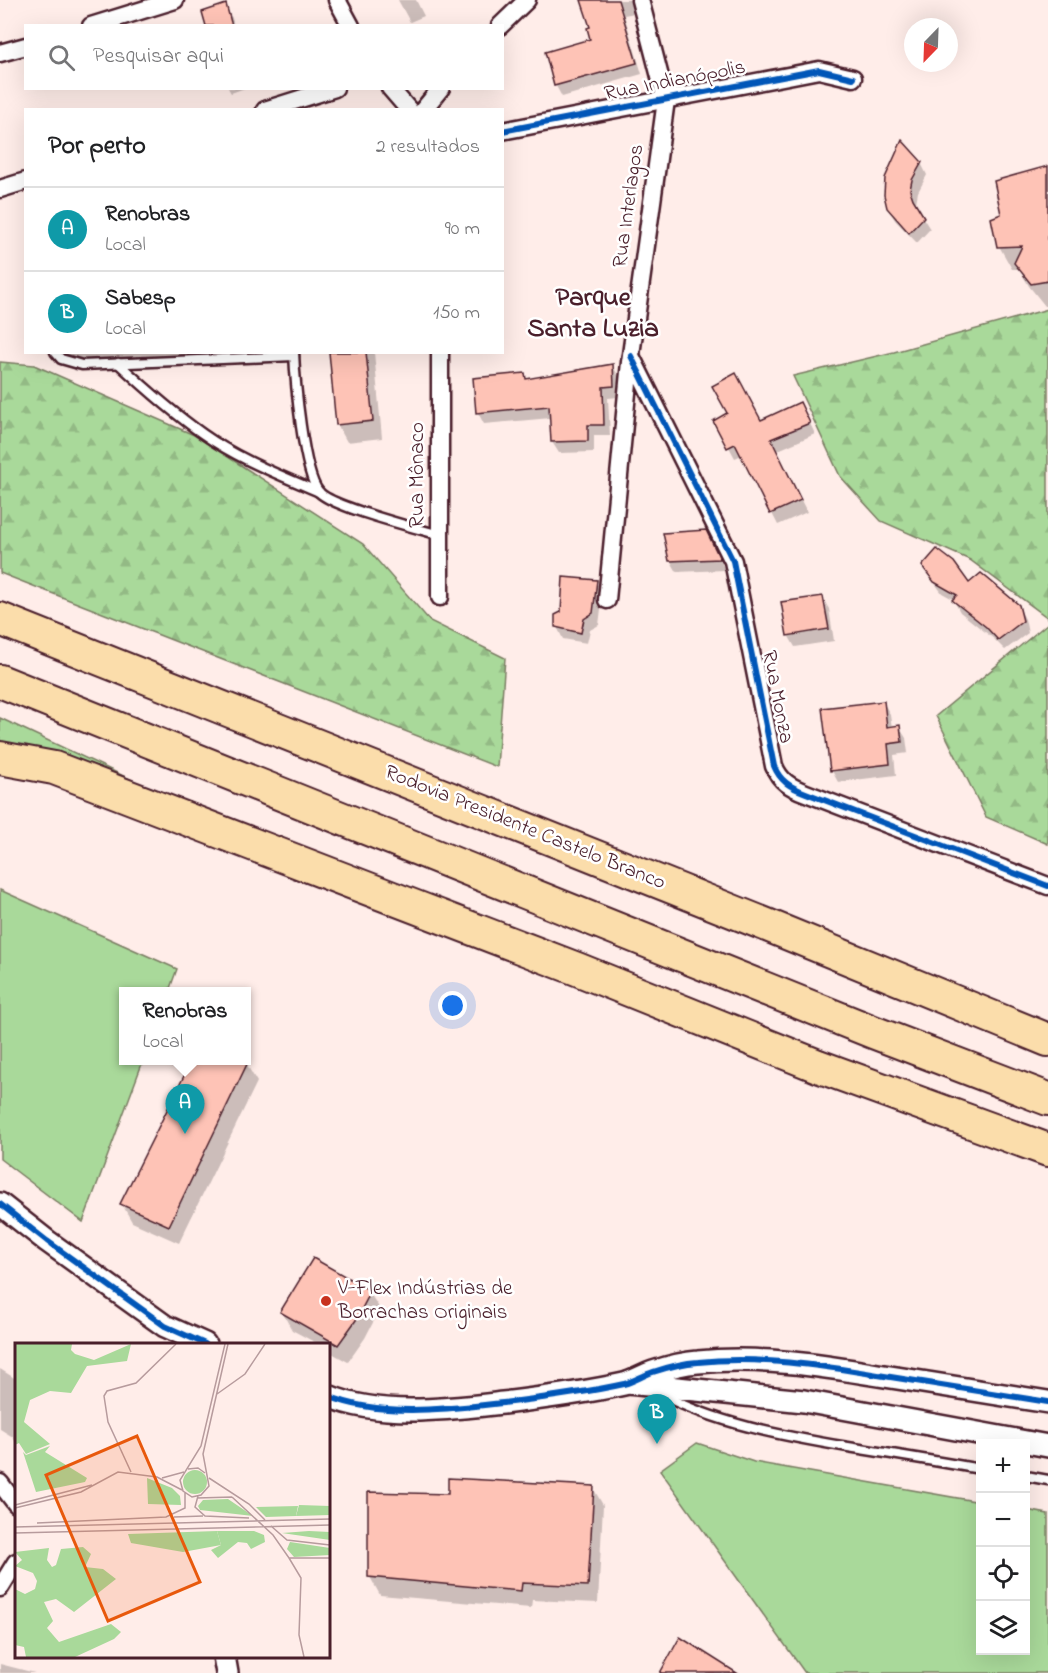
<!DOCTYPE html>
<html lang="pt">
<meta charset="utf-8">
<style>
body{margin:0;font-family:"Indie Flower",sans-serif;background:#f2f2f2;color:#202124}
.controls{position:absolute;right:18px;bottom:18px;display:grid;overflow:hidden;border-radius:0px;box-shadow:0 6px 24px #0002}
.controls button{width:54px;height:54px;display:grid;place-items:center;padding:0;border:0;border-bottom:2px solid #e0e0e0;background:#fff;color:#202124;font:30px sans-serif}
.compass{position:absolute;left:904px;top:18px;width:54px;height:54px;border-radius:50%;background:#fff;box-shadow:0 6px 24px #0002;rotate:203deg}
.you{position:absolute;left:453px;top:1006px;width:21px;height:21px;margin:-15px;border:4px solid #fff;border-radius:50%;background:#1a73e8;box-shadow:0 0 0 9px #1a73e833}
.badge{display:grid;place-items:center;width:39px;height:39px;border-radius:50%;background:#c8321e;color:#fff;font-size:20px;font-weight:700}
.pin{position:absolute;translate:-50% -50px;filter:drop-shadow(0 2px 3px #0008)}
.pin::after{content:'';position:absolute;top:32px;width:21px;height:18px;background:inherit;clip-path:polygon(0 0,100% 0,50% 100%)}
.popup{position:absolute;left:119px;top:987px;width:132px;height:78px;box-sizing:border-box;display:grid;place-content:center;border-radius:0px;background:#fff;filter:drop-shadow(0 2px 4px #0005);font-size:20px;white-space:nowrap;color:#757577}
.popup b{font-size:22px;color:#202124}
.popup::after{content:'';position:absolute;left:50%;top:100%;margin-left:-12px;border:12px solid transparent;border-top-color:#fff}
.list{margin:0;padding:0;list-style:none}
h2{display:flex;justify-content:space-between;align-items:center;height:78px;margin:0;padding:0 24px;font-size:26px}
h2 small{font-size:20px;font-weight:400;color:#757577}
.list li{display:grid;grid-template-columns:39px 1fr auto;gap:18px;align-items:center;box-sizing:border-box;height:84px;padding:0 24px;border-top:2px solid #e0e0e0}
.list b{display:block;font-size:22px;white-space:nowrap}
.list p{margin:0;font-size:20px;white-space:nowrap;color:#757577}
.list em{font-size:20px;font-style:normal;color:#757577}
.icon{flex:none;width:33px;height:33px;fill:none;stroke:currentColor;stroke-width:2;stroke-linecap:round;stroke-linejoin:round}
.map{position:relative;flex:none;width:1048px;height:1673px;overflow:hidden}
.search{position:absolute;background:#fff;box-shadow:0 6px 24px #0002;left:24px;top:24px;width:480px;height:66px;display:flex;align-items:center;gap:15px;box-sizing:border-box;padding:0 21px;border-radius:0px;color:#757577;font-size:22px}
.panel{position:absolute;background:#fff;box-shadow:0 6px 24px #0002;left:24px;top:108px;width:480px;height:246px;border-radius:0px}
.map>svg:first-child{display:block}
.green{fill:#a9d99a;stroke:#7a7c62;stroke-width:1.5}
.forest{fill:url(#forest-firs);stroke:#7a7c62;stroke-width:1.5}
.shadow{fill:#0003}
.building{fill:#fec3b6;stroke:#4a1f2b;stroke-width:1.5}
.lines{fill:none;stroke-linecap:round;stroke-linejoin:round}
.service-casing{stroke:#4a1f2b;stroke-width:13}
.minor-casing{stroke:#4a1f2b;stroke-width:21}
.tertiary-casing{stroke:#4a1f2b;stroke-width:26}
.motorway-casing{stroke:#4a1f2b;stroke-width:36}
.service{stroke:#fff;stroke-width:8}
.minor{stroke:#fff;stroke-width:16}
.tertiary{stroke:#fff;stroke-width:21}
.motorway{stroke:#fbddab;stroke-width:32}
.cycleway-casing{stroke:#fff;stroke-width:10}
.cycleway{stroke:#0057b8;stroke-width:6}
.poi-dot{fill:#c8321e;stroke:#fff;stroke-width:2}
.labels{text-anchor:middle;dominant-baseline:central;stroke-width:5;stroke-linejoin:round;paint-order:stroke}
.street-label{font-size:21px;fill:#4a1f2b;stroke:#fff}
.poi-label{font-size:21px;fill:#4a1f2b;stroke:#fff;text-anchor:start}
.district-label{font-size:27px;font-weight:bold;fill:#4a1f2b;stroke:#fff}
.inset-road{fill:none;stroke:#b79b9d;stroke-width:1.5}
.view{fill:#e8590c;fill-opacity:0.15;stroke:#e8590c;stroke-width:3}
.inset-edge{fill:none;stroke:#4a1f2b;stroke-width:3}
</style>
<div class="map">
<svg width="1048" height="1673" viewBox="0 0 1048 1673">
<defs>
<pattern id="forest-firs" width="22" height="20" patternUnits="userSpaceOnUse" patternTransform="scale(1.5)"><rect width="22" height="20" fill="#a9d99a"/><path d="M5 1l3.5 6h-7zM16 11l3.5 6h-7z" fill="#93ba85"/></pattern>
</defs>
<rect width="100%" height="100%" fill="#ffede9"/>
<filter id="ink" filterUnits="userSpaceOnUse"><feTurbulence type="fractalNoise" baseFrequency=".0167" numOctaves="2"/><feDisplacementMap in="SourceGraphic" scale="12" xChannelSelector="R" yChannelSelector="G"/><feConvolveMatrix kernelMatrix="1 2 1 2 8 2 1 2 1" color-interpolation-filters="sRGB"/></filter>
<g filter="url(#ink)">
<g class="green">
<path d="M 0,718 L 162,794 L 0,745 Z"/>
<path d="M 0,890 L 177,969 L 169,991 L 124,992 L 124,1060 L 143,1061 L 83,1222 L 0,1159 Z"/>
<path d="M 697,1443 L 754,1462 L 980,1502 L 980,1650 L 1026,1650 L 1026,1510 L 1048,1514 L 1048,1673 L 805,1673 L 660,1470 Z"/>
</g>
<g class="forest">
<path d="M 1048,309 L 1048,618 L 970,560 L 881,521 L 840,476 L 793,376 L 894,352 Z"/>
<path d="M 0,362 L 34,365 L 194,435 L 363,544 L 430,621 L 505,658 L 497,767 L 0,573 Z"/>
<path d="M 1048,623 L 1048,844 L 986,817 L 936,716 Z"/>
</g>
<g class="shadow">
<path d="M 398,0 L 416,0 L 424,16 L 410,22 Z"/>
<path d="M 582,0 L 632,0 L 635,13 L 624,15 L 642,74 L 562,97 L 556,86 L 546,53 L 592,40 L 592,28 Z"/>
<path d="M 225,6 L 232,18 L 234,26 L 207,26 Z"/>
<path d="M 228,88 L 245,88 L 231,93 Z"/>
<path d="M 921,163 L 927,175 L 918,192 L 916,203 L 918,210 L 930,229 L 917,243 L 895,220 L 888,208 Z"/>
<path d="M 1048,168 L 1048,306 L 1045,306 L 1029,286 L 1019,269 L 1012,269 L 999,246 Z"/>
<path d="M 64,352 L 274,352 L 275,360 L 75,371 Z"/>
<path d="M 331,352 L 374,352 L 382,438 L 347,442 L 337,424 Z"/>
<path d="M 613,366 L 619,377 L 619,397 L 608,398 L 610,436 L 594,436 L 594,452 L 559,453 L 552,442 L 551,418 L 484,424 L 478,413 L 524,374 L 527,380 Z"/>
<path d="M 806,415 L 815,434 L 776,451 L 807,512 L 778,525 L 742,455 L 735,458 L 729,447 L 761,422 Z"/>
<path d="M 712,543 L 725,570 L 677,572 L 670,560 Z"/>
<path d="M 931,578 L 969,586 L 1018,606 L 1025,619 L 1028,633 L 1005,650 L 994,639 L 960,612 L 953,599 L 942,593 Z"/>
<path d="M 596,582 L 603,593 L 599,625 L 590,630 L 587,643 L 563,639 L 557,627 Z"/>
<path d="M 822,597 L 829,609 L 834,641 L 795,647 L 788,635 Z"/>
<path d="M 883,702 L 890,714 L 892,728 L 899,727 L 906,738 L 908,753 L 894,755 L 896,775 L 838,782 L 832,771 Z"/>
<path d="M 238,1060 L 247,1065 L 257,1082 L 179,1243 L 132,1222 L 122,1204 Z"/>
<path d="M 369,1292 L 380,1309 L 365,1338 L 348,1362 L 328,1351 L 328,1344 L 318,1344 L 292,1330 L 282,1312 Z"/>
<path d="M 0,1369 L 16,1379 L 16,1443 L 13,1437 L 0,1429 Z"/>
<path d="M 593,1488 L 603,1505 L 598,1603 L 532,1600 L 531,1608 L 380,1595 L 370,1577 Z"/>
<path d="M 0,1664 L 35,1673 L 0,1673 Z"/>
</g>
<g class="building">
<path d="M 581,0 L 618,0 L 637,63 L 554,86 L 545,52 L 590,39 L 587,28 L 590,27 Z"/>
<path d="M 226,4 L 232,26 L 206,26 L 202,12 Z"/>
<path d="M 902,140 L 922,162 L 912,180 L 910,190 L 913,199 L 924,217 L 909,233 L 887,208 L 884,195 L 885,178 Z"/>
<path d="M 1048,166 L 1048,281 L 1031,284 L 1014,263 L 1022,246 L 997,247 L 991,218 L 1001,214 L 994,181 Z"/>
<path d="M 329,352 L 366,352 L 373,421 L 336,425 Z"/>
<path d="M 613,364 L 614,386 L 603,387 L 604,425 L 588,425 L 588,441 L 551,442 L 549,406 L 476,413 L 473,378 L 525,373 L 526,379 Z"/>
<path d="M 736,373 L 761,420 L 800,402 L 810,423 L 771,439 L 801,500 L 770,514 L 735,444 L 727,448 L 713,421 L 727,413 L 712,386 Z"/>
<path d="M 706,530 L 720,559 L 669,561 L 663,533 Z"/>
<path d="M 937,549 L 954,562 L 969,583 L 981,573 L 1019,605 L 1023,621 L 998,640 L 986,627 L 952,600 L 957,595 L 934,582 L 922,566 Z"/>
<path d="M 563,577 L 597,580 L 593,613 L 584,619 L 581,633 L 555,627 L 555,615 L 561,612 Z"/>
<path d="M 823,596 L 829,629 L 787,636 L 781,602 Z"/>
<path d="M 884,701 L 887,727 L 900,725 L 902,742 L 888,744 L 890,764 L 830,771 L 822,708 Z"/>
<path d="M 192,1060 L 249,1060 L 169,1226 L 120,1204 Z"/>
<path d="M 313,1258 L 371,1291 L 356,1320 L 338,1345 L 280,1312 Z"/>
<path d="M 448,1478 L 594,1486 L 588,1586 L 522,1583 L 521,1591 L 368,1577 L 368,1492 L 448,1494 Z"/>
<path d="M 680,1637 L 737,1673 L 660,1673 Z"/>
</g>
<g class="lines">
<defs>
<g id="service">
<path d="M 55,352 L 61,359 L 82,365 L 294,356"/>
<path d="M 294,352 C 295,380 303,473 319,492 C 332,507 416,528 440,535"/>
<path d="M 118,363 C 145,388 173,413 203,434 C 238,459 280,475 319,492"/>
<path d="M 658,1393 C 717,1424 783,1436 848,1447 C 892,1454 936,1461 980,1469"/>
<path d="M 1026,1476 L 1048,1480"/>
</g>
<g id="minor">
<path d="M 337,0 L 351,26"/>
<path d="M 91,26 L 175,0"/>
<path d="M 500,26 L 527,0"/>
<path d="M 0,53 L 26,46"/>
<path d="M 390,88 L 409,110"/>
<path d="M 265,110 L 335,88"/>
<path d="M 423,110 L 441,88"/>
<path d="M 502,131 L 819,70 L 853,78"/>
<path d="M 0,189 L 26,181"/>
<path d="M 440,352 L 440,597"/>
<path d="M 631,356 L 733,561 L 774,766 C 780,781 790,787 806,793 L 1048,886"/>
<path d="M 607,600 L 630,362 L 666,100 L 640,0"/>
<path d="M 0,1483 L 16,1504"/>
<path d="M 0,1588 L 16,1562"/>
</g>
<g id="tertiary">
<path d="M 0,1204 L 47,1241 L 165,1326 L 205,1344"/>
<path d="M 628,1383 L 804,1401 L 1048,1446"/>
<path d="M 328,1396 C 381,1418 449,1409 503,1403 C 544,1398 584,1393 624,1384 C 634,1381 644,1375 653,1372 C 668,1367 683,1363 698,1362 C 758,1356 819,1365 878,1375 C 935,1384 991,1393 1048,1402"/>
<path d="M 224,1656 L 227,1673"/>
</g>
<g id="motorway">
<path d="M 0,619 L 767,925 L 1048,1040"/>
<path d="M 0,681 L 873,1032 L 1048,1099"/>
<path d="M 0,758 L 54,768 L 577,969 L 818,1066 L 1048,1150"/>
</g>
</defs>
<use href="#service" class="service-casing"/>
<use href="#minor" class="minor-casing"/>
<use href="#tertiary" class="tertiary-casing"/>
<use href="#motorway" class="motorway-casing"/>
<use href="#service" class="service"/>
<use href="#minor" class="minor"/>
<use href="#tertiary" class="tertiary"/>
<use href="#motorway" class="motorway"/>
<defs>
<g id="cycleway">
<path d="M 502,131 L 819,70 L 853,78"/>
<path d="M 631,356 L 733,561 L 774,766 C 780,781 790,787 806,793 L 1048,886"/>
<path d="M 0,1204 L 47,1241 L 165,1326 L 205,1344"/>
<path d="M 328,1396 C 381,1418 449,1409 503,1403 C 544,1398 584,1393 624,1384 C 634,1381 644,1375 653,1372 C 668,1367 683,1363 698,1362 C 758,1356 819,1365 878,1375 C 935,1384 991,1393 1048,1402"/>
</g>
</defs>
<use href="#cycleway" class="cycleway-casing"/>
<use href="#cycleway" class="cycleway"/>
</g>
</g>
<circle class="poi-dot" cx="326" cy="1301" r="6"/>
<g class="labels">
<g class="street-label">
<text transform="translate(675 81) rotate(-11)">Rua Indianópolis</text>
<text transform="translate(629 206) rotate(-82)">Rua Interlagos</text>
<text transform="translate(418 475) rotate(-90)">Rua Mônaco</text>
<text transform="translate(777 697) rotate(79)">Rua Monza</text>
<text transform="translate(525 828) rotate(22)">Rodovia Presidente Castelo Branco</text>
</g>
<g class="poi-label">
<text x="338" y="1289">V-Flex Indústrias de<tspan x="338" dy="24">Borrachas Originais</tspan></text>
</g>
<g class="district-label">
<text x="593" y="298">Parque<tspan x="593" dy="31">Santa Luzia</tspan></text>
</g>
</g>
<g transform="translate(15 1343)">
<rect width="315" height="315" fill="#ffede9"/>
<path d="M 35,103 L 30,109 L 72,135 L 70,139 L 21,149 L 8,109 L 11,112 ZM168 139a12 12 0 1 1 24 0a12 12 0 1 1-24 0ZM 132,135 L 157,145 L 165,153 L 166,162 L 133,161 ZM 213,156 L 238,173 L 185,167 L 183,163 L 188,157 ZM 283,163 L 281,173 L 251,174 L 241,164 ZM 202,188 L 239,188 L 249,192 L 250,199 L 236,206 L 232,200 L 223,199 L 203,215 L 196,207 L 206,202 ZM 294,188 L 315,189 L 315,197 L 267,190 ZM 275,199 L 315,205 L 315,212 L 279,214 L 272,206 Z" fill="#a9d99a"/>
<path d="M 0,1 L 57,1 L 56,7 L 60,11 L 79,17 L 116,1 L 112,18 L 72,23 L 56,50 L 35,48 L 15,57 L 9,79 L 35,101 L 11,111 L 4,100 L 0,102 ZM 284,162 L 315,163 L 315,172 L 281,173 ZM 202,188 L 206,202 L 168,209 L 116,200 L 113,191 ZM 68,204 L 76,211 L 70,224 L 88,226 L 101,236 L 59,269 L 41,256 L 29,259 L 38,278 L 32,285 L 44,299 L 96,281 L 106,289 L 99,296 L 60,314 L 11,314 L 9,304 L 0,302 L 0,246 L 10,251 L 20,246 L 22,238 L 18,230 L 0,223 L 7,217 L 0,209 L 34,205 L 32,217 L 37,224 L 41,222 L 46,206 Z" fill="#a9d99a"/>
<path class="inset-road" d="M 210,1 L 186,103 L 165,137 L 168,148 L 177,154 L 186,152 L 194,143 L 188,111 L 213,1M 202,51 L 230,31 L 250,1M 173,126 L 183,125 L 190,130M 116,129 L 93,79 L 89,53 L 92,48 L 121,40 L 161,1M 147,135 L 169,129M 194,135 L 234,161 L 250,177M 183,153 L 180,164 L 190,173 L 234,175M 217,154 L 258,192 L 274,215 L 315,215M 182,155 L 217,154M 0,162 L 77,142M 0,165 L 66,149 L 103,129 L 142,134 L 167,147M 159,174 L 188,173M 22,180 L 151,174 L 170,165 L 170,150M 256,183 L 272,197 L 315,202M 0,184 L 315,176M 0,190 L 315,182M 274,215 L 286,235 L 284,292 L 289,314"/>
<path class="view" d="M 122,93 L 185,239 L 93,278 L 31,132 Z"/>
<rect width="315" height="315" class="inset-edge"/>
</g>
</svg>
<div class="controls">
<button>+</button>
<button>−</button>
<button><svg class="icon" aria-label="locate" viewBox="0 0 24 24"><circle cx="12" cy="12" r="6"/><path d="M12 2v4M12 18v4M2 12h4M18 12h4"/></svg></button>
<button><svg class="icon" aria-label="layers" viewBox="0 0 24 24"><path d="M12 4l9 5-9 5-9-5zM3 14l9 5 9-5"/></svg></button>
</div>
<svg class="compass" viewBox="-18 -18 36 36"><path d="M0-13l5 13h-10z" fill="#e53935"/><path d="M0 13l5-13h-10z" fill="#757577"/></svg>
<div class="you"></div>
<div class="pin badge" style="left:185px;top:1134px;background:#0f9aa8">A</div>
<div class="popup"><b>Renobras</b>Local</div>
<div class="pin badge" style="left:657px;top:1444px;background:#0f9aa8">B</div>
<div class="search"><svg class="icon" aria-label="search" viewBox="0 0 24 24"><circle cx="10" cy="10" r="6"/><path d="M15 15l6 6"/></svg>Pesquisar aqui</div>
<section class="panel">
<h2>Por perto<small>2 resultados</small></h2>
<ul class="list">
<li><span class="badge" style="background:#0f9aa8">A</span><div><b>Renobras</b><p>Local</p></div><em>90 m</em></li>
<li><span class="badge" style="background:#0f9aa8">B</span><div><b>Sabesp</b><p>Local</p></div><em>150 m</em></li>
</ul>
</section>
</div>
